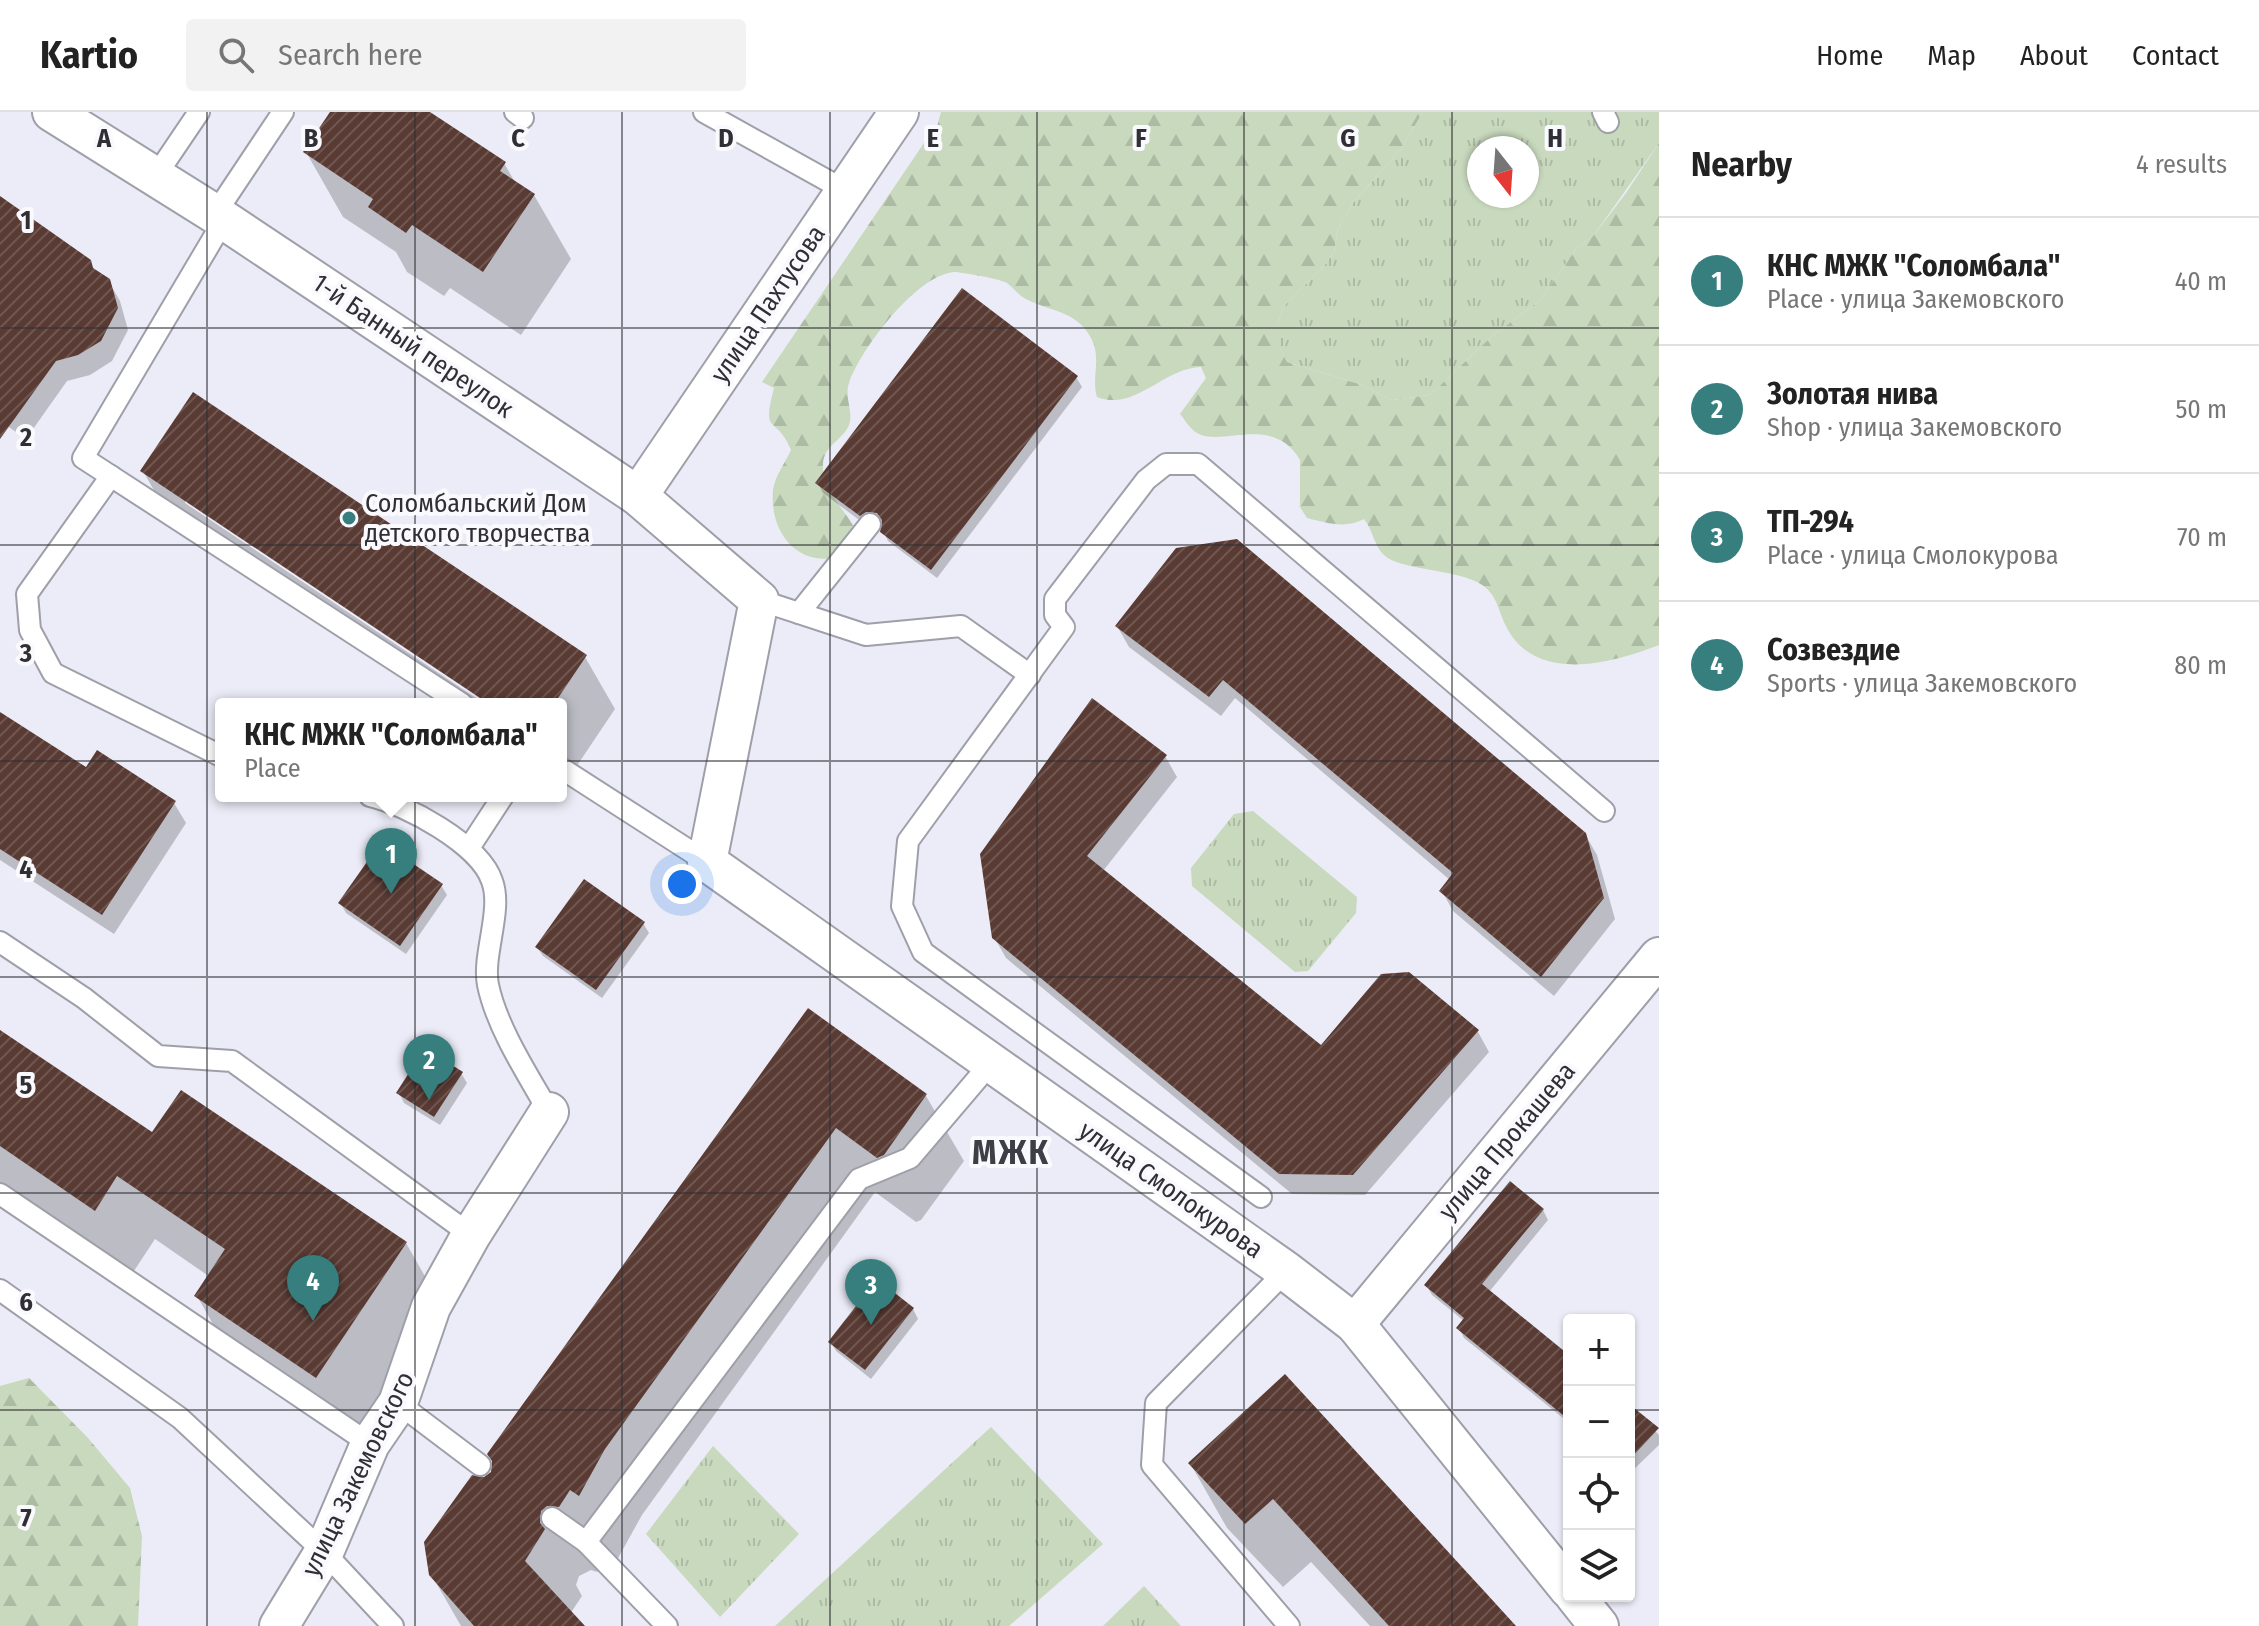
<!DOCTYPE html>
<meta charset="utf-8">
<style>
body{margin:0;font-family:"Fira Sans Condensed",sans-serif;background:#f2f2f2;color:#222}
.controls{position:absolute;right:24px;bottom:24px;display:grid;overflow:hidden;border-radius:8px;box-shadow:0 2px 6px #0004}
.controls button{width:72px;height:72px;display:grid;place-items:center;padding:0;border:0;border-bottom:2px solid #e0e0e0;background:#fff;color:#222;font:40px sans-serif}
.compass{position:absolute;left:1467px;top:24px;width:72px;height:72px;border-radius:50%;background:#fff;box-shadow:0 2px 6px #0004;rotate:163deg}
.you{position:absolute;left:682px;top:772px;width:28px;height:28px;margin:-20px;border:6px solid #fff;border-radius:50%;background:#1a73e8;box-shadow:0 0 0 12px #1a73e833}
.badge{display:grid;place-items:center;width:52px;height:52px;border-radius:50%;background:#377f7f;color:#fff;font-size:26px;font-weight:700}
.pin{position:absolute;translate:-50% -66px;filter:drop-shadow(0 2px 4px #0008)}
.pin::after{content:'';position:absolute;top:42px;width:28px;height:24px;background:inherit;clip-path:polygon(0 0,100% 0,50% 100%)}
.popup{position:absolute;left:215px;top:586px;width:352px;height:104px;box-sizing:border-box;display:grid;place-content:center;border-radius:8px;background:#fff;filter:drop-shadow(0 2px 6px #0005);font-size:26px;white-space:nowrap;color:#767676}
.popup b{font-size:30px;color:#222}
.popup::after{content:'';position:absolute;left:50%;top:100%;margin-left:-16px;border:16px solid transparent;border-top-color:#fff}
.list{margin:0;padding:0;list-style:none}
h2{display:flex;justify-content:space-between;align-items:center;height:104px;margin:0;padding:0 32px;font-size:34px}
h2 small{font-size:26px;font-weight:400;color:#767676}
.list li{display:grid;grid-template-columns:52px 1fr auto;gap:24px;align-items:center;box-sizing:border-box;height:128px;padding:0 32px;border-top:2px solid #e0e0e0}
.list b{display:block;font-size:30px;white-space:nowrap}
.list p{margin:0;font-size:26px;white-space:nowrap;color:#767676}
.list em{font-size:26px;font-style:normal;color:#767676}
.icon{flex:none;width:44px;height:44px;fill:none;stroke:currentColor;stroke-width:2;stroke-linecap:round;stroke-linejoin:round}
.map{position:relative;flex:none;width:1659px;height:1514px;overflow:hidden}
header{display:flex;align-items:center;gap:48px;box-sizing:border-box;height:112px;padding:0 40px;background:#fff;border-bottom:2px solid #e0e0e0}
header strong{font-size:38px}
nav{display:flex;gap:44px;margin-inline-start:auto;font-size:28px}
.search{width:560px;height:72px;background:#f2f2f2;display:flex;align-items:center;gap:20px;box-sizing:border-box;padding:0 28px;border-radius:8px;color:#767676;font-size:30px}
main{display:flex}
aside{flex:1;background:#fff}
.map>svg:first-child{display:block}
.grass{fill:url(#grass-tufts);fill-rule:evenodd}
.forest{fill:url(#forest-firs)}
.shadow{fill:#0003}
.building{fill:url(#building-hatch)}
.lines{fill:none;stroke-linecap:round;stroke-linejoin:round}
.lane-casing{stroke:#9e9fa9;stroke-width:24}
.street-casing{stroke:#9e9fa9;stroke-width:42}
.lane{stroke:#fff;stroke-width:20}
.street{stroke:#fff;stroke-width:38}
.grid{fill:none;stroke:#303034;stroke-width:2;stroke-opacity:0.55}
.poi-dot{fill:#377f7f;stroke:#fafafe;stroke-width:3}
.labels{text-anchor:middle;dominant-baseline:central;stroke-width:8;stroke-linejoin:round;paint-order:stroke}
.street-label{font-size:26px;fill:#303034;stroke:#fafafe}
.poi-label{font-size:26px;fill:#303034;stroke:#fafafe;text-anchor:start}
.district-label{font-size:34px;font-weight:bold;letter-spacing:2px;fill:#3d3e46;stroke:#fafafe}
.grid-label{font-size:26px;text-anchor:middle;font-weight:bold;fill:#303034;stroke:#fafafe;stroke-width:8;stroke-linejoin:round;paint-order:stroke}
</style>
<header>
<strong>Kartio</strong>
<div class="search"><svg class="icon" aria-label="search" viewBox="0 0 24 24"><circle cx="10" cy="10" r="6"/><path d="M15 15l6 6"/></svg>Search here</div>
<nav><a>Home</a><a>Map</a><a>About</a><a>Contact</a></nav>
</header>
<main>
<div class="map">
<svg width="1659" height="1514" viewBox="0 0 1659 1514">
<defs>
<pattern id="grass-tufts" width="24" height="20" patternUnits="userSpaceOnUse" patternTransform="scale(2)"><rect width="24" height="20" fill="#c8d9bd"/><path d="M3 7l-1-3M5 7V3M7 7l1-3M15 17l-1-3M17 17v-4M19 17l1-3" fill="none" stroke="#acbba3"/></pattern>
<pattern id="forest-firs" width="22" height="20" patternUnits="userSpaceOnUse" patternTransform="scale(2)"><rect width="22" height="20" fill="#c8d9bd"/><path d="M5 1l3.5 6h-7zM16 11l3.5 6h-7z" fill="#acbba3"/></pattern>
<pattern id="building-hatch" width="6" height="6" patternUnits="userSpaceOnUse" patternTransform="scale(2)"><rect width="6" height="6" fill="#5a3b34"/><path d="M-1 1l2-2M0 6l6-6M5 7l2-2" fill="none" stroke="#6f5650"/></pattern>
</defs>
<rect width="100%" height="100%" fill="#ebecf7"/>
<g class="grass">
<path d="M 1423,0 L 1659,0 L 1659,31 L 1594,123 L 1576,137 L 1539,189 L 1491,225 L 1430,283 L 1392,288 L 1359,272 L 1287,250 L 1278,232 L 1278,211 L 1283,195 L 1323,155 L 1334,140 L 1338,117 L 1352,92 L 1401,37 ZM 1479,36 L 1527,36 L 1527,84 L 1479,84 Z"/>
<path d="M 1253,699 L 1357,785 L 1356,801 L 1308,859 L 1295,860 L 1192,774 L 1191,756 L 1234,702 Z"/>
<path d="M 991,1315 L 1103,1432 L 1009,1514 L 775,1514 Z"/>
<path d="M 713,1334 L 799,1422 L 720,1505 L 646,1422 Z"/>
<path d="M 1144,1474 L 1181,1514 L 1103,1514 Z"/>
</g>
<g class="forest">
<path d="M 941,0 L 1423,0 L 1401,37 L 1352,92 L 1338,117 L 1334,140 L 1323,155 L 1283,195 L 1278,211 L 1278,232 L 1287,250 L 1359,272 L 1392,288 L 1430,283 L 1491,225 L 1539,189 L 1576,137 L 1594,123 L 1626,81 L 1659,31 L 1659,533 C 1611,552 1534,572 1506,514 C 1497,496 1497,480 1477,470 C 1452,457 1400,458 1384,443 C 1374,434 1373,418 1364,407 C 1345,417 1327,411 1307,406 L 1300,395 L 1300,348 C 1273,301 1222,336 1197,321 C 1189,316 1185,308 1180,302 L 1206,266 L 1201,255 C 1163,256 1135,300 1097,285 C 1091,265 1102,246 1091,226 C 1076,198 1051,200 1026,187 C 1018,183 1014,176 1007,171 C 1001,167 961,160 954,160 C 916,163 860,238 849,271 C 844,286 854,300 849,313 C 843,328 824,333 823,352 C 821,376 843,396 855,416 L 841,444 C 798,457 769,420 773,378 C 775,364 785,351 791,338 C 776,301 761,326 774,276 L 762,270 L 926,28 L 935,22 Z"/>
<path d="M 29,1266 L 88,1326 L 130,1376 L 142,1424 L 138,1514 L 0,1514 L 0,1274 Z"/>
</g>
<g class="shadow">
<path d="M 333,0 L 427,0 L 504,51 L 516,72 L 534,83 L 571,147 L 521,223 L 450,176 L 444,184 L 407,160 L 396,140 L 343,105 L 306,40 Z"/>
<path d="M 0,86 L 90,150 L 96,160 L 108,168 L 120,189 L 128,218 L 112,249 L 90,263 L 67,269 L 26,327 L 0,309 Z"/>
<path d="M 1076,265 L 1082,275 L 937,466 L 888,429 L 883,419 L 884,411 L 872,409 L 866,413 L 823,381 L 818,371 Z"/>
<path d="M 143,359 L 585,545 L 615,597 L 564,673 L 561,671 L 561,592 L 492,592 L 185,387 L 185,391 L 485,592 L 442,592 L 173,412 Z"/>
<path d="M 1117,514 L 1585,722 L 1597,743 L 1615,807 L 1554,884 L 1453,799 L 1442,779 L 1450,768 L 1235,586 L 1221,604 L 1129,535 Z"/>
<path d="M 0,602 L 87,658 L 174,691 L 186,711 L 114,822 L 0,748 Z"/>
<path d="M 1165,644 L 1177,665 L 1103,759 L 1321,936 L 1409,862 L 1478,920 L 1489,940 L 1365,1083 L 1292,1082 L 1006,846 L 994,825 Z"/>
<path d="M 441,773 L 447,783 L 406,842 L 346,801 L 341,792 Z"/>
<path d="M 643,811 L 649,821 L 602,886 L 543,844 L 537,835 Z"/>
<path d="M 808,899 L 926,984 L 964,1049 L 921,1108 L 916,1110 L 875,1080 L 642,1403 L 617,1448 L 608,1443 L 597,1460 L 591,1458 L 579,1464 L 576,1473 L 582,1484 L 570,1502 L 582,1514 L 461,1514 L 431,1462 L 485,1367 L 493,1361 Z"/>
<path d="M 0,920 L 153,1023 L 406,1131 L 443,1196 L 353,1329 L 234,1249 L 197,1184 L 210,1165 L 155,1127 L 132,1162 L 0,1073 Z"/>
<path d="M 461,961 L 467,971 L 440,1013 L 404,991 L 399,981 Z"/>
<path d="M 1543,1098 L 1548,1108 L 1489,1180 L 1569,1246 L 1569,1311 L 1464,1226 L 1459,1216 L 1464,1209 L 1432,1183 L 1426,1173 Z"/>
<path d="M 913,1197 L 918,1207 L 871,1267 L 836,1239 L 831,1230 Z"/>
<path d="M 1285,1264 L 1514,1514 L 1370,1514 L 1311,1450 L 1283,1475 L 1227,1416 L 1190,1351 Z"/>
<path d="M 1629,1291 L 1659,1323 L 1659,1333 L 1629,1362 Z"/>
</g>
<g class="building">
<path d="M 330,0 L 430,0 L 506,50 L 500,59 L 535,82 L 483,160 L 412,113 L 406,121 L 368,95 L 373,87 L 303,40 Z"/>
<path d="M 0,84 L 91,148 L 93,156 L 110,167 L 118,196 L 101,229 L 78,243 L 56,249 L 0,327 Z"/>
<path d="M 962,176 L 1078,264 L 931,458 L 880,420 L 882,408 L 877,401 L 866,400 L 860,404 L 815,371 Z"/>
<path d="M 193,280 L 587,543 L 554,592 L 489,592 L 140,359 Z"/>
<path d="M 1237,427 L 1586,721 L 1604,786 L 1541,865 L 1439,779 L 1453,761 L 1223,568 L 1209,585 L 1115,514 L 1176,436 Z"/>
<path d="M 1092,586 L 1167,643 L 1087,744 L 1321,933 L 1381,862 L 1409,860 L 1479,918 L 1353,1063 L 1279,1062 L 992,826 L 980,742 Z"/>
<path d="M 0,600 L 86,655 L 97,638 L 176,689 L 102,803 L 0,737 Z"/>
<path d="M 381,730 L 443,772 L 400,834 L 338,791 Z"/>
<path d="M 584,767 L 645,810 L 596,878 L 535,835 Z"/>
<path d="M 808,896 L 927,982 L 884,1043 L 877,1046 L 836,1016 L 605,1337 L 579,1384 L 570,1378 L 559,1395 L 547,1394 L 541,1399 L 540,1411 L 545,1417 L 525,1449 L 585,1514 L 474,1514 L 429,1463 L 424,1430 L 472,1363 L 484,1365 L 491,1360 L 492,1349 L 487,1342 Z"/>
<path d="M 0,918 L 152,1020 L 181,978 L 407,1130 L 316,1266 L 194,1184 L 225,1137 L 117,1064 L 95,1099 L 0,1034 Z"/>
<path d="M 425,936 L 463,960 L 434,1005 L 396,981 Z"/>
<path d="M 1510,1069 L 1544,1097 L 1482,1172 L 1569,1243 L 1569,1308 L 1456,1216 L 1464,1206 L 1424,1173 Z"/>
<path d="M 877,1167 L 914,1196 L 865,1258 L 828,1230 Z"/>
<path d="M 1285,1262 L 1485,1480 L 1516,1514 L 1389,1514 L 1273,1387 L 1245,1412 L 1188,1351 Z"/>
<path d="M 1629,1292 L 1659,1316 L 1629,1348 Z"/>
</g>
<g class="lines">
<defs>
<g id="lane">
<path d="M 515,0 L 523,6"/>
<path d="M 704,0 L 846,79"/>
<path d="M 1603,0 L 1608,10"/>
<path d="M 155,65 L 199,0"/>
<path d="M 215,102 L 283,0"/>
<path d="M 224,108 L 83,346 L 462,592"/>
<path d="M 111,364 L 27,482 L 30,518 L 53,561 L 221,644"/>
<path d="M 759,488 L 866,523 L 961,514 L 1030,563"/>
<path d="M 799,501 L 870,412"/>
<path d="M 561,656 L 707,750"/>
<path d="M 370,684 C 405,692 480,732 492,769 C 503,798 482,843 488,873 C 497,916 528,963 549,1000"/>
<path d="M 469,736 L 503,684"/>
<path d="M 0,830 L 84,886 L 158,944 L 232,949 L 471,1123"/>
<path d="M 0,1082 L 370,1332"/>
<path d="M 1261,1085 L 923,840 L 902,794 L 908,729 L 1064,515 L 1055,503 L 1055,487 L 1146,368 L 1166,352 L 1198,352 L 1604,699"/>
<path d="M 1286,1159 L 1156,1291 L 1152,1353 L 1289,1514"/>
<path d="M 0,1178 L 180,1306 L 324,1440 L 393,1514"/>
<path d="M 398,1291 L 480,1353"/>
<path d="M 552,1406 L 586,1430"/>
<path d="M 667,1514 L 586,1430 L 859,1067 L 910,1046 L 990,952"/>
</g>
<g id="street">
<path d="M 52,0 L 215,102 L 638,384 L 759,488 L 707,750 L 1286,1159 L 1355,1212 L 1569,1477"/>
<path d="M 638,384 L 899,0"/>
<path d="M 1355,1212 L 1659,845"/>
<path d="M 1575,1484 L 1599,1514"/>
<path d="M 279,1514 L 324,1440 L 370,1332 L 398,1291 L 431,1195 L 471,1123 L 549,1000"/>
</g>
</defs>
<use href="#lane" class="lane-casing"/>
<use href="#street" class="street-casing"/>
<use href="#lane" class="lane"/>
<use href="#street" class="street"/>
</g>
<path class="grid" d="M 207,0 L 207,1514M 415,0 L 415,1514M 622,0 L 622,1514M 830,0 L 830,1514M 1037,0 L 1037,1514M 1244,0 L 1244,1514M 1452,0 L 1452,1514M 0,216 L 1659,216M 0,433 L 1659,433M 0,649 L 1659,649M 0,865 L 1659,865M 0,1081 L 1659,1081M 0,1298 L 1569,1298M 1629,1298 L 1659,1298"/>
<circle class="poi-dot" cx="349" cy="406" r="8"/>
<g class="labels">
<g class="street-label">
<text transform="translate(768 192) rotate(-56)">улица Пахтусова</text>
<text transform="translate(413 234) rotate(34)">1-й Банный переулок</text>
<text transform="translate(1507 1029) rotate(-50)">улица Прокашева</text>
<text transform="translate(1171 1078) rotate(35)">улица Смолокурова</text>
<text transform="translate(358 1362) rotate(-64)">улица Закемовского</text>
</g>
<g class="poi-label">
<text x="365" y="391">Соломбальский Дом<tspan x="365" dy="30">детского творчества</tspan></text>
</g>
<g class="district-label">
<text x="1011" y="1040">МЖК</text>
</g>
</g>
<g class="grid-label">
<text x="104" y="35">A</text>
<text x="311" y="35">B</text>
<text x="518" y="35">C</text>
<text x="726" y="35">D</text>
<text x="933" y="35">E</text>
<text x="1141" y="35">F</text>
<text x="1348" y="35">G</text>
<text x="1555" y="35">H</text>
<text x="26" y="117">1</text>
<text x="26" y="334">2</text>
<text x="26" y="550">3</text>
<text x="26" y="766">4</text>
<text x="26" y="982">5</text>
<text x="26" y="1199">6</text>
<text x="26" y="1415">7</text>
</g>
</svg>
<div class="controls">
<button>+</button>
<button>−</button>
<button><svg class="icon" aria-label="locate" viewBox="0 0 24 24"><circle cx="12" cy="12" r="6"/><path d="M12 2v4M12 18v4M2 12h4M18 12h4"/></svg></button>
<button><svg class="icon" aria-label="layers" viewBox="0 0 24 24"><path d="M12 4l9 5-9 5-9-5zM3 14l9 5 9-5"/></svg></button>
</div>
<svg class="compass" viewBox="-18 -18 36 36"><path d="M0-13l5 13h-10z" fill="#e53935"/><path d="M0 13l5-13h-10z" fill="#767676"/></svg>
<div class="you"></div>
<div class="pin badge" style="left:391px;top:782px">1</div>
<div class="popup"><b>КНС МЖК &quot;Соломбала&quot;</b>Place</div>
<div class="pin badge" style="left:429px;top:988px">2</div>
<div class="pin badge" style="left:871px;top:1213px">3</div>
<div class="pin badge" style="left:313px;top:1209px">4</div>
</div>
<aside>
<h2>Nearby<small>4 results</small></h2>
<ul class="list">
<li><span class="badge">1</span><div><b>КНС МЖК &quot;Соломбала&quot;</b><p>Place · улица Закемовского</p></div><em>40 m</em></li>
<li><span class="badge">2</span><div><b>Золотая нива</b><p>Shop · улица Закемовского</p></div><em>50 m</em></li>
<li><span class="badge">3</span><div><b>ТП-294</b><p>Place · улица Смолокурова</p></div><em>70 m</em></li>
<li><span class="badge">4</span><div><b>Созвездие</b><p>Sports · улица Закемовского</p></div><em>80 m</em></li>
</ul>
</aside>
</main>
